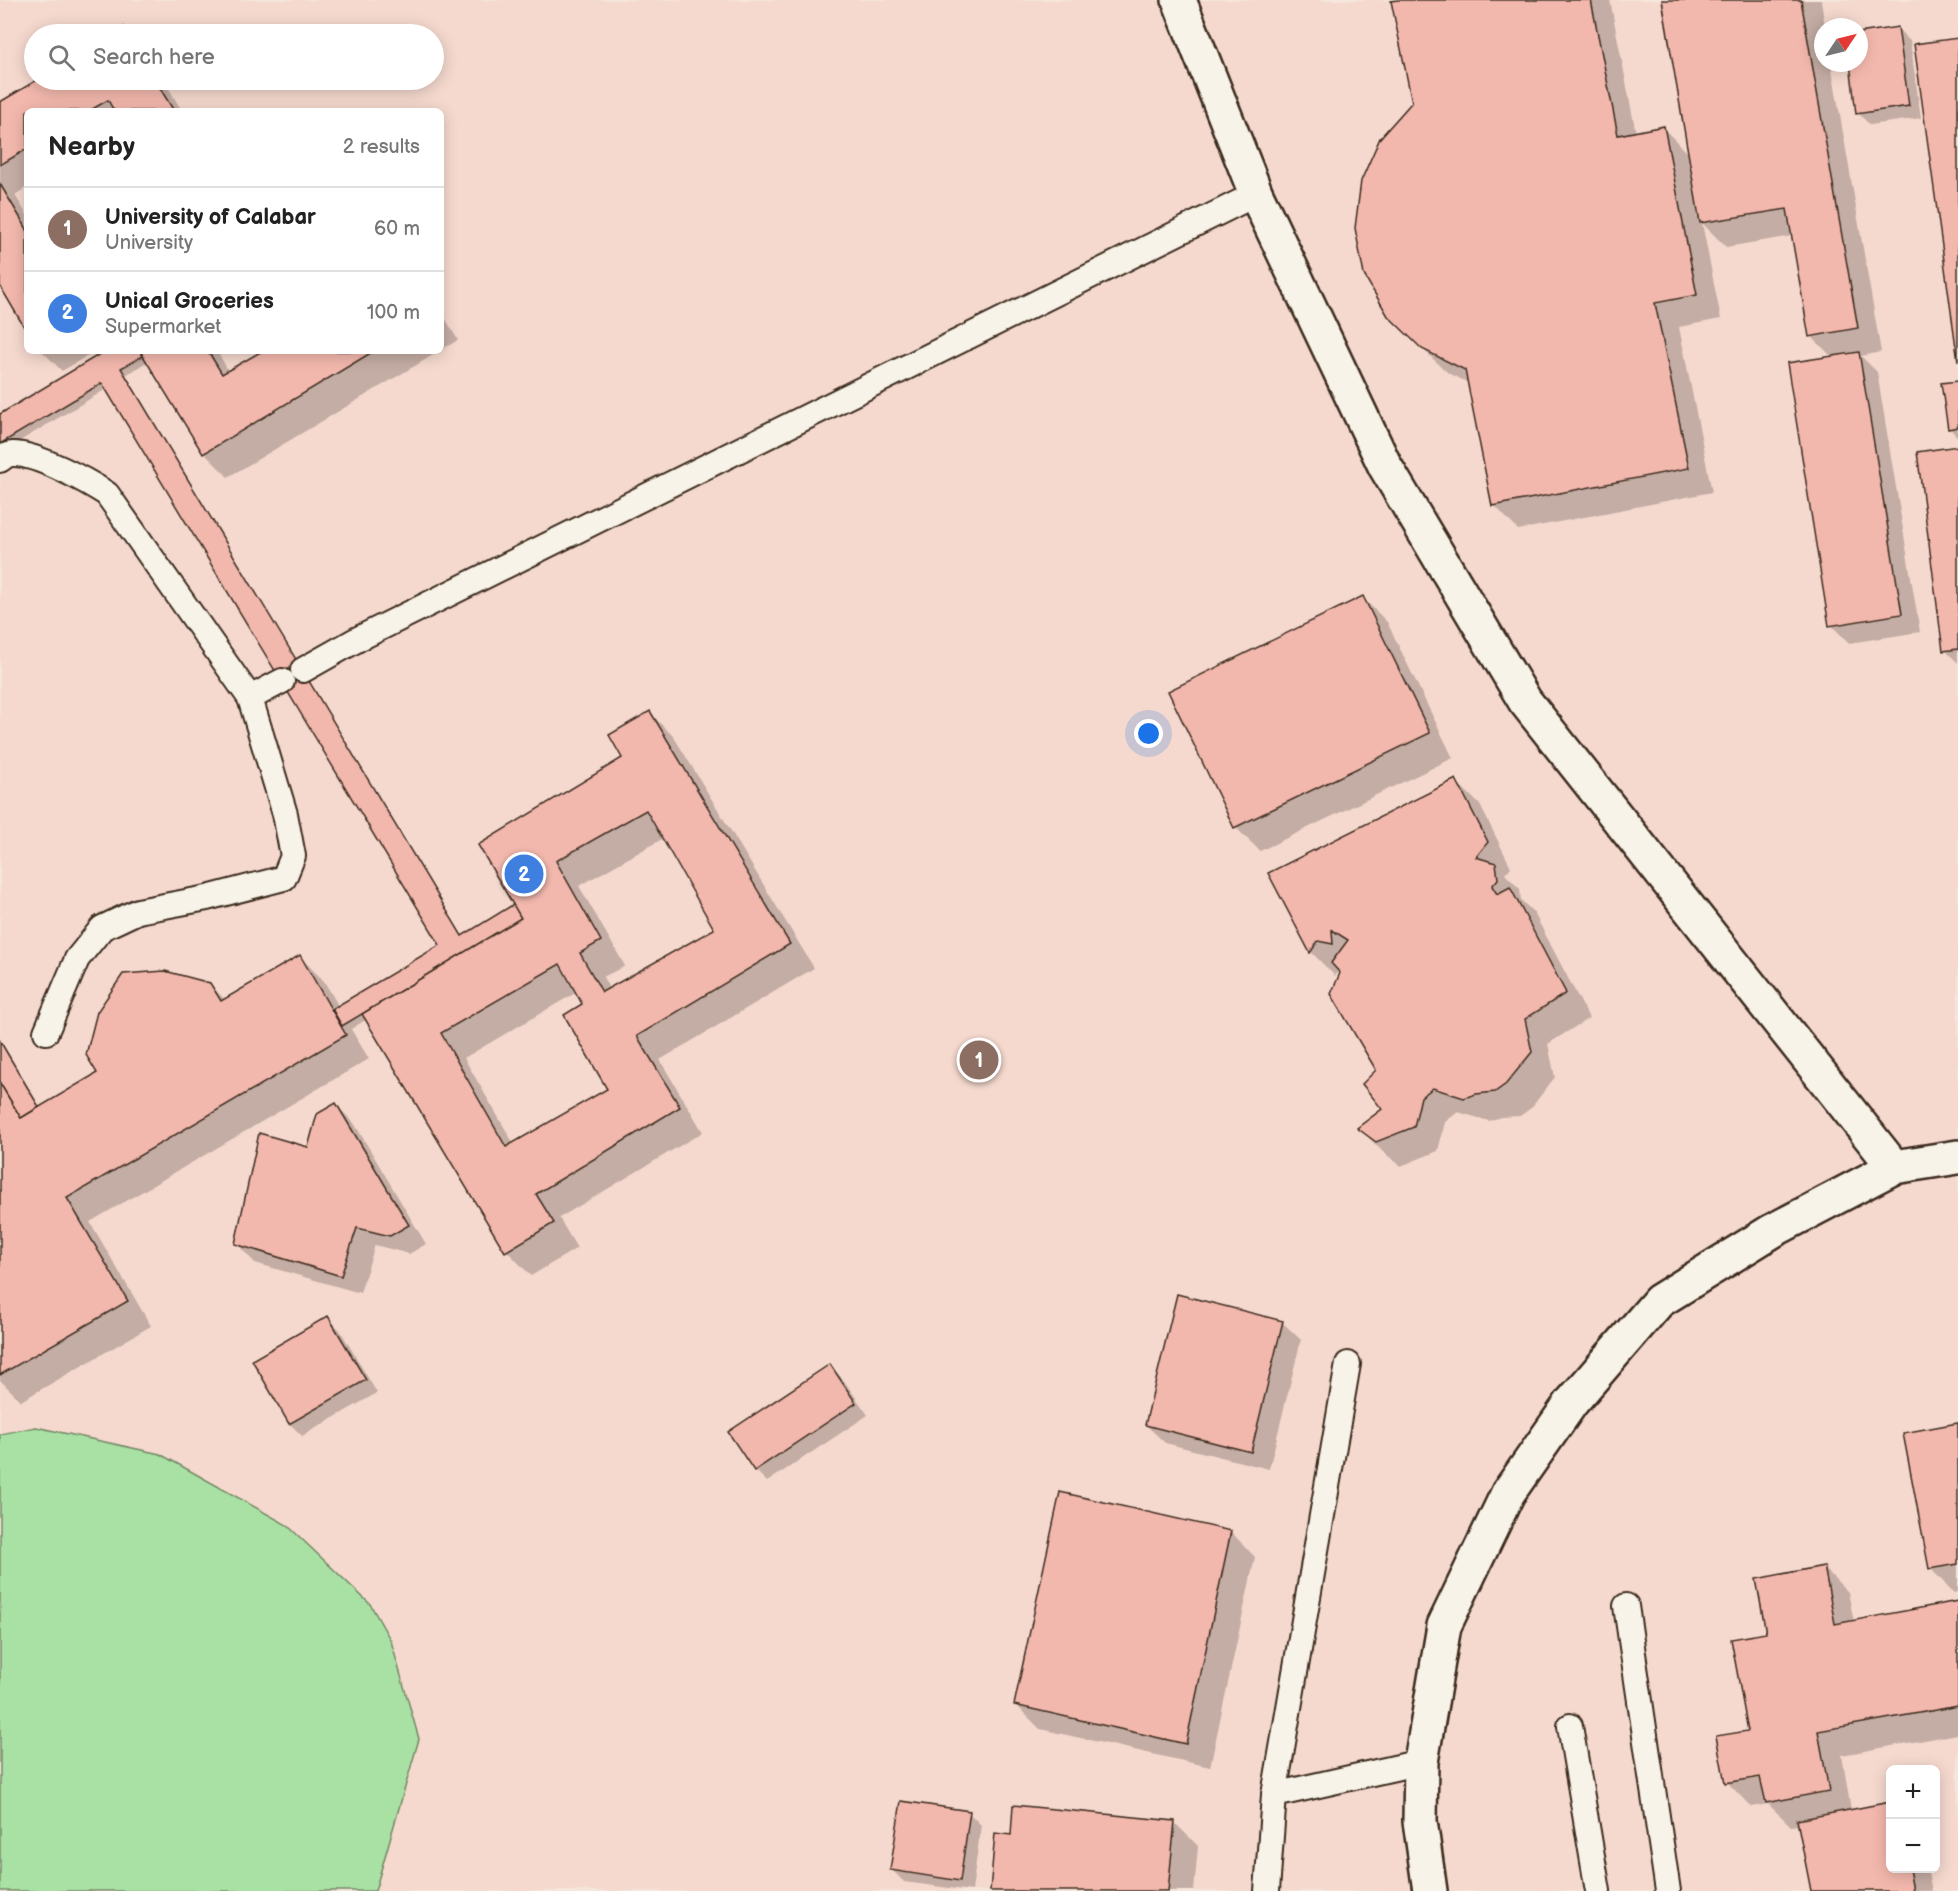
<!DOCTYPE html>
<meta charset="utf-8">
<style>
body{margin:0;font-family:"Balsamiq Sans",sans-serif;background:#f2f2f2;color:#222}
.controls{position:absolute;right:18px;bottom:18px;display:grid;overflow:hidden;border-radius:9px;box-shadow:0 3px 15px #0003}
.controls button{width:54px;height:54px;display:grid;place-items:center;padding:0;border:0;border-bottom:2px solid #e0e0e0;background:#fff;color:#222;font:30px sans-serif}
.compass{position:absolute;left:1814px;top:18px;width:54px;height:54px;border-radius:50%;background:#fff;box-shadow:0 3px 15px #0003;rotate:55deg}
.you{position:absolute;left:1149px;top:734px;width:21px;height:21px;margin:-15px;border:4px solid #fff;border-radius:50%;background:#1a73e8;box-shadow:0 0 0 9px #1a73e833}
.badge{display:grid;place-items:center;width:39px;height:39px;border-radius:50%;background:#2563eb;color:#fff;font-size:20px;font-weight:700}
.pin{position:absolute;translate:-50% -50%;border:3px solid #fff;box-shadow:0 2px 6px #0006}
.list{margin:0;padding:0;list-style:none}
h2{display:flex;justify-content:space-between;align-items:center;height:78px;margin:0;padding:0 24px;font-size:26px}
h2 small{font-size:20px;font-weight:400;color:#767676}
.list li{display:grid;grid-template-columns:39px 1fr auto;gap:18px;align-items:center;box-sizing:border-box;height:84px;padding:0 24px;border-top:2px solid #e0e0e0}
.list b{display:block;font-size:22px;white-space:nowrap}
.list p{margin:0;font-size:20px;white-space:nowrap;color:#767676}
.list em{font-size:20px;font-style:normal;color:#767676}
.icon{flex:none;width:33px;height:33px;fill:none;stroke:currentColor;stroke-width:2;stroke-linecap:round;stroke-linejoin:round}
.map{position:relative;flex:none;width:1958px;height:1891px;overflow:hidden}
.search{position:absolute;background:#fff;box-shadow:0 3px 15px #0003;left:24px;top:24px;width:420px;height:66px;display:flex;align-items:center;gap:15px;box-sizing:border-box;padding:0 21px;border-radius:33px;color:#767676;font-size:22px}
.panel{position:absolute;background:#fff;box-shadow:0 3px 15px #0003;left:24px;top:108px;width:420px;height:246px;border-radius:9px}
.map>svg:first-child{display:block}
.built{fill:#f5d9ce;fill-rule:evenodd}
.green{fill:#a9e1a5;stroke:#728662;stroke-width:1.5}
.shadow{fill:#0003;fill-rule:evenodd}
.building{fill:#f3b8ad;stroke:#3b2a1e;stroke-width:1.5;fill-rule:evenodd}
.lines{fill:none;stroke-linecap:round;stroke-linejoin:round}
.service-casing{stroke:#3b2a1e;stroke-width:28}
.minor-casing{stroke:#3b2a1e;stroke-width:38}
.service{stroke:#f7f3e8;stroke-width:24}
.minor{stroke:#f7f3e8;stroke-width:33}
</style>
<div class="map">
<svg width="1958" height="1891" viewBox="0 0 1958 1891">
<rect width="100%" height="100%" fill="#f6e7dc"/>
<filter id="ink" filterUnits="userSpaceOnUse"><feTurbulence type="fractalNoise" baseFrequency=".0167" numOctaves="2"/><feDisplacementMap in="SourceGraphic" scale="12" xChannelSelector="R" yChannelSelector="G"/><feConvolveMatrix kernelMatrix="1 2 1 2 8 2 1 2 1" color-interpolation-filters="sRGB"/></filter>
<g filter="url(#ink)">
<path class="built" d="M 0,0 L 1958,0 L 1958,1891 L 0,1891 ZM 1823,27 L 1859,27 L 1859,63 L 1823,63 ZM 34,34 L 434,34 L 434,80 L 34,80 ZM 27,111 L 441,111 L 441,351 L 27,351 ZM 1890,1770 L 1936,1770 L 1936,1868 L 1890,1868 Z"/>
<path class="green" d="M 36,1427 L 160,1454 L 287,1525 L 370,1604 L 391,1641 L 419,1739 L 375,1891 L 0,1891 L 0,1434 Z"/>
<g class="shadow">
<path d="M 1406,0 L 1610,0 L 1636,133 L 1663,128 L 1690,155 L 1663,0 L 1821,0 L 1825,27 L 1823,27 L 1823,63 L 1831,63 L 1881,352 L 1861,356 L 1877,372 L 1920,632 L 1849,643 L 1831,625 L 1833,358 L 1811,336 L 1793,236 L 1726,247 L 1702,223 L 1721,319 L 1679,327 L 1712,492 L 1518,530 L 1494,505 L 1469,383 L 1448,373 L 1414,341 L 1414,103 Z"/>
<path d="M 1898,29 L 1910,41 L 1921,118 L 1870,125 L 1858,113 L 1851,63 L 1859,63 L 1859,34 Z"/>
<path d="M 40,80 L 164,80 L 182,111 L 27,111 L 27,187 L 15,195 L 27,215 L 27,328 L 0,283 L 0,103 Z"/>
<path d="M 441,311 L 458,340 L 441,350 Z"/>
<path d="M 42,351 L 95,351 L 62,371 Z"/>
<path d="M 108,351 L 217,351 L 229,372 L 265,351 L 440,351 L 228,477 L 204,453 L 148,361 L 126,375 L 463,937 L 515,905 L 624,759 L 650,713 L 674,737 L 814,968 L 660,1060 L 703,1132 L 559,1218 L 577,1248 L 531,1276 L 507,1251 L 367,1019 L 351,1029 L 369,1059 L 90,1222 L 151,1326 L 21,1401 L 0,1380 L 0,1040 L 41,1108 L 99,1074 L 210,984 L 225,1000 L 300,957 L 324,981 L 339,1007 L 442,945 L 108,388 L 0,453 L 0,416 ZM 664,838 L 716,930 L 610,990 L 603,977 L 625,966 L 579,886 ZM 577,992 L 584,1004 L 609,1090 L 514,1144 L 464,1058 Z"/>
<path d="M 1958,382 L 1958,437 L 1949,428 Z"/>
<path d="M 1958,448 L 1958,663 L 1945,650 Z"/>
<path d="M 1363,598 L 1387,622 L 1453,758 L 1260,851 L 1235,827 Z"/>
<path d="M 1456,781 L 1480,805 L 1511,867 L 1505,874 L 1520,889 L 1521,900 L 1534,913 L 1589,1018 L 1548,1044 L 1555,1077 L 1531,1108 L 1520,1116 L 1501,1117 L 1489,1121 L 1458,1112 L 1445,1122 L 1438,1151 L 1401,1166 L 1383,1152 L 1359,1128 L 1384,1109 L 1377,1070 L 1342,972 L 1339,970 L 1335,976 L 1311,952 L 1270,874 Z"/>
<path d="M 336,1105 L 354,1123 L 426,1244 L 409,1254 L 375,1245 L 360,1293 L 255,1263 L 237,1244 L 309,1149 Z"/>
<path d="M 328,1318 L 340,1330 L 377,1393 L 302,1436 L 290,1424 L 254,1361 Z"/>
<path d="M 1282,1322 L 1301,1340 L 1269,1469 L 1165,1443 L 1146,1425 Z"/>
<path d="M 830,1366 L 842,1378 L 868,1415 L 767,1482 L 755,1470 Z"/>
<path d="M 1958,1424 L 1958,1592 L 1954,1593 L 1930,1568 Z"/>
<path d="M 1231,1532 L 1255,1557 L 1210,1767 L 1040,1729 L 1016,1705 Z"/>
<path d="M 1824,1568 L 1848,1592 L 1854,1622 L 1958,1602 L 1958,1734 L 1842,1755 L 1851,1811 L 1890,1803 L 1890,1868 L 1927,1868 L 1932,1891 L 1813,1891 L 1800,1825 L 1791,1826 L 1768,1804 L 1751,1807 L 1727,1782 L 1750,1732 L 1768,1634 Z"/>
<path d="M 969,1813 L 981,1825 L 972,1891 L 904,1882 L 892,1870 Z"/>
<path d="M 1174,1822 L 1198,1846 L 1194,1891 L 991,1891 L 1012,1836 Z"/>
</g>
<g class="building">
<path d="M 1398,0 L 1591,0 L 1618,135 L 1664,126 L 1697,295 L 1655,303 L 1689,468 L 1492,506 L 1465,370 L 1422,349 L 1388,316 L 1364,275 L 1355,228 L 1361,181 L 1380,138 L 1412,102 L 1391,1 Z"/>
<path d="M 1662,0 L 1801,0 L 1858,328 L 1809,337 L 1787,209 L 1700,223 Z"/>
<path d="M 124,27 L 128,34 L 111,34 Z"/>
<path d="M 1898,27 L 1909,106 L 1856,114 L 1850,63 L 1859,63 L 1859,33 Z"/>
<path d="M 1958,38 L 1958,362 L 1914,44 Z"/>
<path d="M 37,80 L 155,80 L 174,111 L 114,111 L 108,100 L 89,111 L 27,111 L 27,149 L 0,165 L 0,102 Z"/>
<path d="M 0,184 L 27,229 L 27,332 L 0,286 Z"/>
<path d="M 105,351 L 140,351 L 143,356 L 121,368 L 462,936 L 514,904 L 521,918 L 342,1026 L 332,1009 L 440,945 L 102,383 L 0,444 L 0,414 Z"/>
<path d="M 140,351 L 208,351 L 222,374 L 262,351 L 374,351 L 203,454 Z"/>
<path d="M 1859,352 L 1902,614 L 1829,626 L 1787,363 Z"/>
<path d="M 1958,381 L 1958,427 L 1948,429 L 1941,383 Z"/>
<path d="M 1958,446 L 1958,649 L 1943,651 L 1917,452 Z"/>
<path d="M 1363,596 L 1430,733 L 1234,828 L 1168,691 Z"/>
<path d="M 650,711 L 790,944 L 637,1036 L 680,1107 L 536,1194 L 554,1223 L 505,1252 L 362,1014 L 521,918 L 478,845 L 622,758 L 609,735 ZM 646,810 L 714,929 L 602,992 L 580,953 L 601,941 L 556,861 ZM 560,964 L 582,1004 L 564,1015 L 607,1089 L 506,1147 L 441,1033 Z"/>
<path d="M 1456,779 L 1488,842 L 1476,857 L 1496,863 L 1498,879 L 1492,886 L 1497,894 L 1510,887 L 1566,993 L 1525,1019 L 1532,1052 L 1506,1084 L 1495,1092 L 1476,1094 L 1464,1098 L 1433,1088 L 1421,1097 L 1414,1127 L 1376,1142 L 1357,1128 L 1382,1109 L 1362,1084 L 1376,1070 L 1331,994 L 1340,973 L 1331,963 L 1348,940 L 1332,930 L 1333,944 L 1318,941 L 1310,953 L 1268,873 Z"/>
<path d="M 300,955 L 346,1035 L 67,1198 L 128,1301 L 0,1375 L 0,1083 L 21,1118 L 97,1073 L 86,1055 L 97,1012 L 123,974 L 165,971 L 210,983 L 221,1001 Z"/>
<path d="M 0,1041 L 39,1107 L 21,1118 L 0,1083 Z"/>
<path d="M 336,1103 L 409,1225 L 390,1236 L 357,1228 L 341,1276 L 235,1244 L 259,1133 L 308,1147 L 317,1114 Z"/>
<path d="M 1177,1294 L 1283,1321 L 1251,1452 L 1145,1425 Z"/>
<path d="M 328,1316 L 366,1380 L 289,1424 L 252,1360 Z"/>
<path d="M 830,1364 L 856,1403 L 754,1471 L 728,1432 Z"/>
<path d="M 1958,1423 L 1958,1564 L 1929,1569 L 1903,1433 Z"/>
<path d="M 1060,1492 L 1231,1531 L 1186,1744 L 1014,1705 Z"/>
<path d="M 1824,1566 L 1835,1624 L 1958,1601 L 1958,1706 L 1818,1731 L 1829,1791 L 1766,1803 L 1760,1777 L 1725,1783 L 1716,1736 L 1748,1731 L 1731,1639 L 1766,1633 L 1756,1579 Z"/>
<path d="M 901,1801 L 970,1811 L 960,1881 L 890,1870 Z"/>
<path d="M 1890,1802 L 1890,1868 L 1909,1868 L 1913,1891 L 1811,1891 L 1797,1820 Z"/>
<path d="M 1013,1805 L 1175,1821 L 1168,1891 L 990,1891 L 995,1833 L 1011,1835 Z"/>
</g>
<g class="lines">
<defs>
<g id="service">
<path d="M 0,460 C 4,457 7,454 12,454 C 36,453 87,481 107,494 L 250,698 L 285,814 L 293,856 L 284,878 L 207,898 L 138,911 L 102,928 L 77,959 L 46,1032"/>
<path d="M 303,670 L 358,639 L 1256,194"/>
<path d="M 250,698 L 282,681"/>
<path d="M 1626,1606 L 1668,1891"/>
<path d="M 1570,1726 L 1598,1891"/>
<path d="M 1274,1795 L 1421,1762"/>
<path d="M 1267,1891 L 1274,1795 L 1348,1364"/>
</g>
<g id="minor">
<path d="M 1179,0 L 1256,194 L 1385,466 L 1525,701 L 1894,1167"/>
<path d="M 1430,1891 L 1420,1821 L 1421,1762 L 1444,1626 L 1508,1493 L 1571,1403 L 1659,1301 L 1772,1231 L 1894,1167 L 1958,1157"/>
</g>
</defs>
<use href="#service" class="service-casing"/>
<use href="#minor" class="minor-casing"/>
<use href="#service" class="service"/>
<use href="#minor" class="minor"/>
</g>
</g>
</svg>
<div class="controls">
<button>+</button>
<button>−</button>
</div>
<svg class="compass" viewBox="-18 -18 36 36"><path d="M0-13l5 13h-10z" fill="#e53935"/><path d="M0 13l5-13h-10z" fill="#767676"/></svg>
<div class="you"></div>
<div class="pin badge" style="left:979px;top:1060px;background:#8d6e63">1</div>
<div class="pin badge" style="left:524px;top:874px;background:#3f7fe0">2</div>
<div class="search"><svg class="icon" aria-label="search" viewBox="0 0 24 24"><circle cx="10" cy="10" r="6"/><path d="M15 15l6 6"/></svg>Search here</div>
<section class="panel">
<h2>Nearby<small>2 results</small></h2>
<ul class="list">
<li><span class="badge" style="background:#8d6e63">1</span><div><b>University of Calabar</b><p>University</p></div><em>60 m</em></li>
<li><span class="badge" style="background:#3f7fe0">2</span><div><b>Unical Groceries</b><p>Supermarket</p></div><em>100 m</em></li>
</ul>
</section>
</div>
